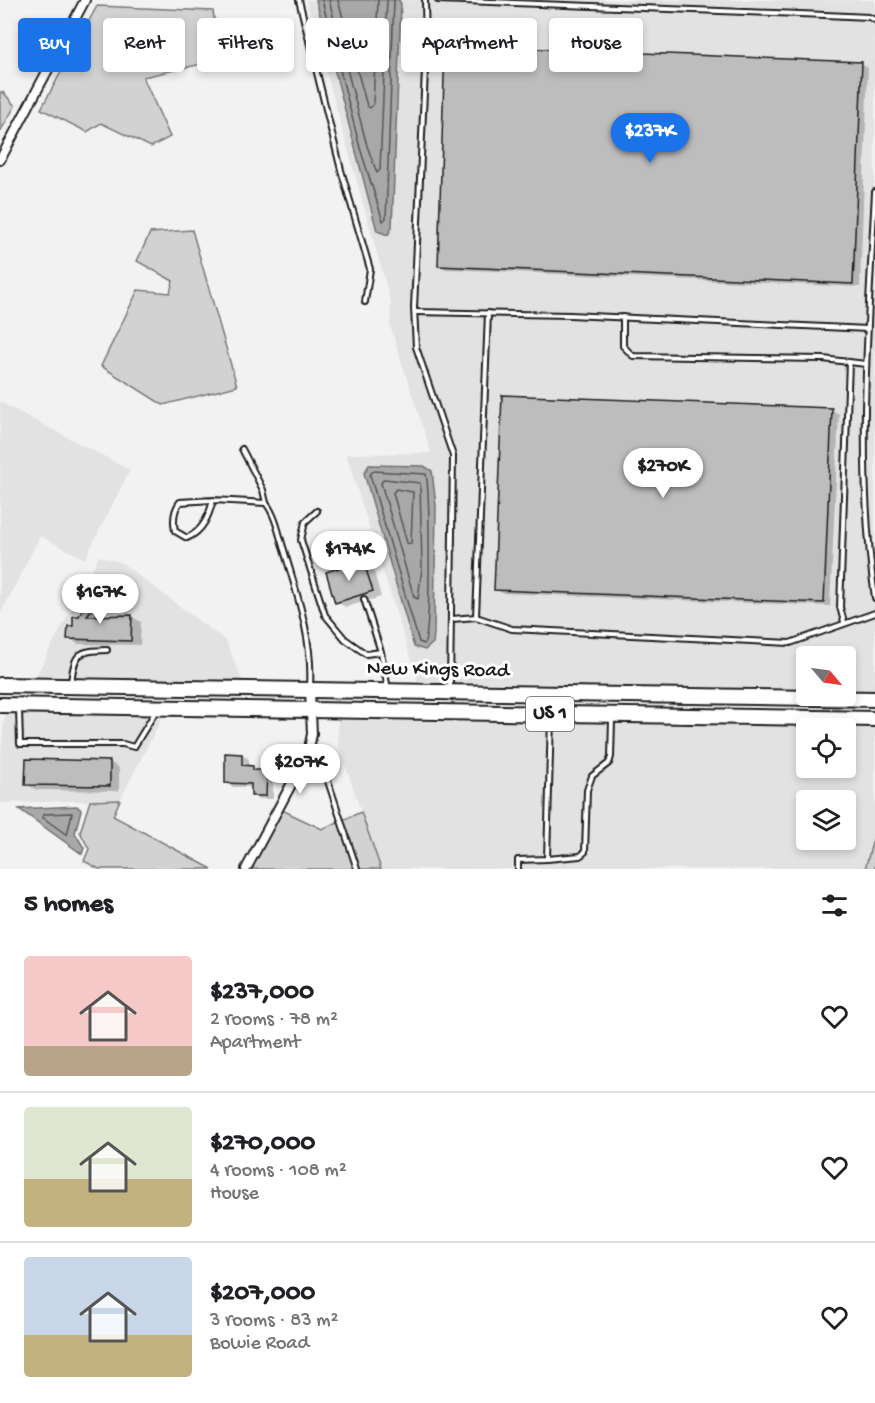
<!DOCTYPE html>
<html lang="en">
<head>
<meta charset="utf-8">
<style>
  :root { --surface:#fff; --page:#f2f2f2; --text:#202124; --muted:#757577; --line:#e0e0e0; --accent:#1a73e8 }
  body { margin:0; font-family:"Gochi Hand",sans-serif; background:var(--page); color:var(--text); height:100vh; display:flex; flex-direction:column; font-size:22px; white-space:nowrap }
  * { box-sizing:border-box; margin:0 }
  p { font-size:20px; color:var(--muted) }
  .icon { flex:none; width:33px; height:33px; fill:none; stroke:currentColor; stroke-width:2; stroke-linecap:round; stroke-linejoin:round }
  .map { position:relative; height:869px; overflow:hidden }
  .details { display:flex; flex-direction:column; background:var(--surface); flex:1 }
  .details>* { flex:none }
  .top-card { position:absolute; left:18px; top:18px; width:840px; height:54px; display:flex; gap:12px }
  .needle { width:39px; rotate:119deg }
  .buttons { position:absolute; left:796px; top:646px; display:grid; gap:12px }
  .buttons a { display:grid; place-items:center; width:60px; height:60px; border-radius:6px; background:var(--surface); box-shadow:0 3px 9px #0003; font-size:30px }
  .price { position:absolute; translate:-50% -51px; padding:0 14px; border-radius:21px; background:#fff; color:#222; font-size:20px; line-height:39px; filter:drop-shadow(0 2px 3px #0008) }
  .price::after { content:''; position:absolute; left:50%; top:36px; width:18px; height:14px; margin-left:-9px; background:inherit; clip-path:polygon(0 0,100% 0,50% 100%) }
  .price.active { background:var(--accent); color:#fff }
  ul { padding:0; list-style:none }
  li { display:flex; align-items:center; gap:18px; height:150px; padding:0 24px }
  li+li { border-top:2px solid var(--line) }
  li span { display:grid; place-items:center; flex:none; width:168px; height:120px; border-radius:6px; color:#555 }
  li>.icon { margin-inline-start:auto }
  span .icon { width:72px; height:72px; fill:#fffc; stroke-width:1 }
  li b { font-size:26px }
  h2 { display:flex; justify-content:space-between; align-items:center; height:72px; padding:0 24px; font-size:26px }
  .chip { padding:0 21px; border-radius:6px; background:var(--surface); box-shadow:0 3px 9px #0003; font-size:21px; line-height:54px }
  .chip.active { background:var(--accent); color:#fff }
  .map>svg:first-child { display:block }
</style>
</head>
<body>
<div class="map">
<svg width="875" height="869" viewBox="0 0 875 869">
  <rect width="100%" height="100%" fill="#f2f2f2"/>
  <filter id="ink" filterUnits="userSpaceOnUse"><feTurbulence type="fractalNoise" baseFrequency=".0167" numOctaves="2"/><feDisplacementMap in="SourceGraphic" scale="12" xChannelSelector="R" yChannelSelector="G"/><feConvolveMatrix kernelMatrix="1 2 1 2 8 2 1 2 1" color-interpolation-filters="sRGB"/></filter>
  <g filter="url(#ink)">
    <g fill="#e2e2e2" fill-rule="evenodd">
      <polygon points="306,0 875,0 875,692 846,692 846,657 807,657 807,691 419,685 346,454 431,453 390,326 391,303"/>
      <polygon points="0,402 130,470 85,559 40,536 0,615"/>
      <polygon points="99,556 122,563 226,641 243,682 35,678"/>
      <polygon points="5,712 164,714 120,800 0,803 0,762"/>
      <path d="M 338,716 L 875,726 L 875,832 L 865,869 L 381,869 L 338,744 ZM 807,729 L 846,729 L 846,768 L 807,768 ZM 807,801 L 846,801 L 846,840 L 807,840 Z"/>
    </g>
    <g fill="#d2d2d2" stroke="#777" stroke-width="1.5">
      <polygon points="97,6 213,11 220,60 143,77 170,137 151,147 101,123 87,132 41,109"/>
      <polygon points="0,92 4,93 15,106 0,132"/>
      <polygon points="192,230 237,386 163,405 101,366 138,290 170,293 173,281 137,261 150,233"/>
      <polygon points="120,800 113,816 212,869 99,869 84,861 89,849 80,832 90,801"/>
      <polygon points="282,810 322,829 361,812 381,869 251,869"/>
      <polygon points="875,832 875,869 865,869"/>
    </g>
    <g fill="#a8a8a8" stroke="#707070" stroke-width="1.5">
      <polygon points="316,0 399,0 401,4 392,227 388,235 377,231"/>
      <polygon points="369,465 424,466 432,471 436,506 434,633 433,643 425,650 414,647 364,473"/>
      <polygon points="77,806 81,810 75,833 84,848 82,854 19,809"/>
    </g>
    <g fill="#0003">
      <polygon points="861,64 868,68 860,287 446,269 439,265"/>
      <polygon points="832,410 839,414 830,606 502,593 495,589"/>
      <polygon points="363,562 373,568 381,597 346,607 336,602"/>
      <polygon points="91,592 109,601 99,617 131,616 141,622 140,645 78,644 69,638"/>
      <polygon points="226,755 242,755 249,759 249,767 273,775 273,799 259,799 253,795 253,787 233,787 226,783"/>
      <polygon points="110,762 119,768 119,791 36,790 27,784"/>
    </g>
    <g fill="none" stroke-linecap="round" stroke-linejoin="round">
      <g stroke="#545454" stroke-width="1.5">
        <polyline points="322,0 360,148 383,221 386,218 394,0"/>
        <polyline points="329,0 367,146 377,173 380,170 387,0"/>
        <polyline points="338,0 367,106 370,108 373,105 378,0"/>
        <path d="M 373,471 L 426,474 C 430,493 431,635 424,644 L 419,642 L 370,475 Z"/>
        <polygon points="384,479 420,483 422,568 418,599 414,597 381,483"/>
        <polygon points="396,489 413,492 411,544 407,543 393,493"/>
        <polygon points="72,813 67,835 42,817 45,814"/>
      </g>
    </g>
    <g fill="#bdbdbd" stroke="#1c1c1c" stroke-width="1.5">
      <polygon points="445,45 862,62 853,284 438,266"/>
      <polygon points="502,395 832,408 824,603 494,590"/>
      <polygon points="363,560 373,591 335,603 326,572"/>
      <polygon points="91,590 100,595 87,616 132,615 131,641 67,639 68,626 73,626 73,616 79,616"/>
      <polygon points="225,753 242,754 242,765 253,766 253,770 267,770 266,796 251,796 251,784 225,783"/>
      <polygon points="26,759 110,761 110,786 25,785"/>
    </g>
    <g fill="none" stroke-linecap="round" stroke-linejoin="round">
      <g stroke="#1c1c1c" stroke-width="8">
        <g id="service">
          <polyline points="299,0 341,170 370,269 365,302"/>
          <polyline points="425,0 426,49 414,308 416,347 453,456 450,689"/>
          <polyline points="438,0 825,15 869,17 875,20"/>
          <path d="M 875,192 C 868,328 856,463 875,598"/>
          <polyline points="415,312 570,315 868,329"/>
          <polyline points="623,317 623,346 633,356 823,359 866,364"/>
          <polyline points="242,449 263,490 266,503"/>
          <path d="M 213,500 C 209,516 203,531 187,538 L 175,531 C 173,521 173,511 180,502 L 213,500 L 266,503 C 276,516 279,535 284,550 C 297,594 313,640 310,686"/>
          <polyline points="317,511 305,522 301,540 325,615 345,639 366,654 381,652 388,689"/>
          <polyline points="364,599 381,652"/>
          <polyline points="476,617 488,313"/>
          <polyline points="452,619 476,617 512,629 790,643 875,613"/>
          <polyline points="844,622 840,607 849,362"/>
          <path d="M 71,682 C 75,652 78,651 107,650"/>
          <polyline points="19,708 20,744 123,744 134,747 156,711"/>
          <polyline points="309,754 322,763 357,869"/>
          <polyline points="547,859 580,856 585,852 587,790 592,776 609,763 611,757 612,719"/>
          <polyline points="518,869 518,860 547,859 551,718"/>
        </g>
      </g>
      <g stroke="#1c1c1c" stroke-width="12">
        <g id="minor">
          <polyline points="0,160 85,0"/>
          <polyline points="246,869 308,753 312,734 310,690"/>
        </g>
      </g>
      <g stroke="#1c1c1c" stroke-width="18">
        <g id="trunk">
          <polyline points="0,685 875,699"/>
          <polyline points="0,705 875,719"/>
        </g>
      </g>
      <use href="#service" stroke="#fff" stroke-width="4"/>
      <use href="#minor" stroke="#fff" stroke-width="8"/>
      <use href="#trunk" stroke="#fff" stroke-width="14"/>
    </g>
  </g>
  <g text-anchor="middle" dominant-baseline="central" stroke-width="6" stroke-linejoin="round" paint-order="stroke">
    <rect fill="#fff" stroke="#606060" stroke-width="1.5" x="526" y="697" width="48" height="34" rx="4.5"/>
    <g font-size="20" font-weight="bold" fill="#1c1c1c">
      <text x="550" y="714">US 1</text>
    </g>
    <g font-size="21" fill="#1c1c1c" stroke="#fff">
      <text transform="translate(438 671) rotate(1)">New Kings Road</text>
    </g>
  </g>
</svg>
<div class="buttons">
<a><svg class="needle" viewBox="-14 -14 28 28"><path d="M0-13l5 13h-10z" fill="#e53935"/><path d="M0 13l5-13h-10z" fill="#757577"/></svg></a>
<a><svg class="icon" aria-label="locate" viewBox="0 0 24 24"><circle cx="12" cy="12" r="6"/><path d="M12 2v4M12 18v4M2 12h4M18 12h4"/></svg></a>
<a><svg class="icon" aria-label="layers" viewBox="0 0 24 24"><path d="M12 4l9 5-9 5-9-5zM3 14l9 5 9-5"/></svg></a>
</div>
<b class="price active" style="left:650px;top:164px">$237K</b>
<b class="price" style="left:663px;top:499px">$270K</b>
<b class="price" style="left:349px;top:582px">$174K</b>
<b class="price" style="left:100px;top:625px">$167K</b>
<b class="price" style="left:300px;top:795px">$207K</b>
<div class="top-card">
<a class="chip active">Buy</a>
<a class="chip">Rent</a>
<a class="chip">Filters</a>
<a class="chip">New</a>
<a class="chip">Apartment</a>
<a class="chip">House</a>
</div>
</div>
<section class="details">
<h2>5 homes<svg class="icon" aria-label="filters" viewBox="0 0 24 24"><path d="M4 7h16M4 17h16"/><circle cx="9" cy="7" r="2"/><circle cx="15" cy="17" r="2"/></svg></h2>
<ul>
<li><span style="background:linear-gradient(#f6c9c9 75%,#b9a48a 0)"><svg class="icon" aria-label="home" viewBox="0 0 24 24"><path d="M3 11l9-7 9 7M6 9v11h12V9"/></svg></span><div><b>$237,000</b><p>2 rooms · 78 m²</p><p>Apartment</p></div><svg class="icon" aria-label="heart" viewBox="0 0 24 24"><path d="M12 20l-8-8c-3-5 5-10 8-4 3-6 11-1 8 4z"/></svg></li>
<li><span style="background:linear-gradient(#dfe7d0 60%,#c2b280 0)"><svg class="icon" aria-label="home" viewBox="0 0 24 24"><path d="M3 11l9-7 9 7M6 9v11h12V9"/></svg></span><div><b>$270,000</b><p>4 rooms · 108 m²</p><p>House</p></div><svg class="icon" aria-label="heart" viewBox="0 0 24 24"><path d="M12 20l-8-8c-3-5 5-10 8-4 3-6 11-1 8 4z"/></svg></li>
<li><span style="background:linear-gradient(#c9d6e8 65%,#c2b280 0)"><svg class="icon" aria-label="home" viewBox="0 0 24 24"><path d="M3 11l9-7 9 7M6 9v11h12V9"/></svg></span><div><b>$207,000</b><p>3 rooms · 83 m²</p><p>Bowie Road</p></div><svg class="icon" aria-label="heart" viewBox="0 0 24 24"><path d="M12 20l-8-8c-3-5 5-10 8-4 3-6 11-1 8 4z"/></svg></li>
</ul>
</section>
</body>
</html>
